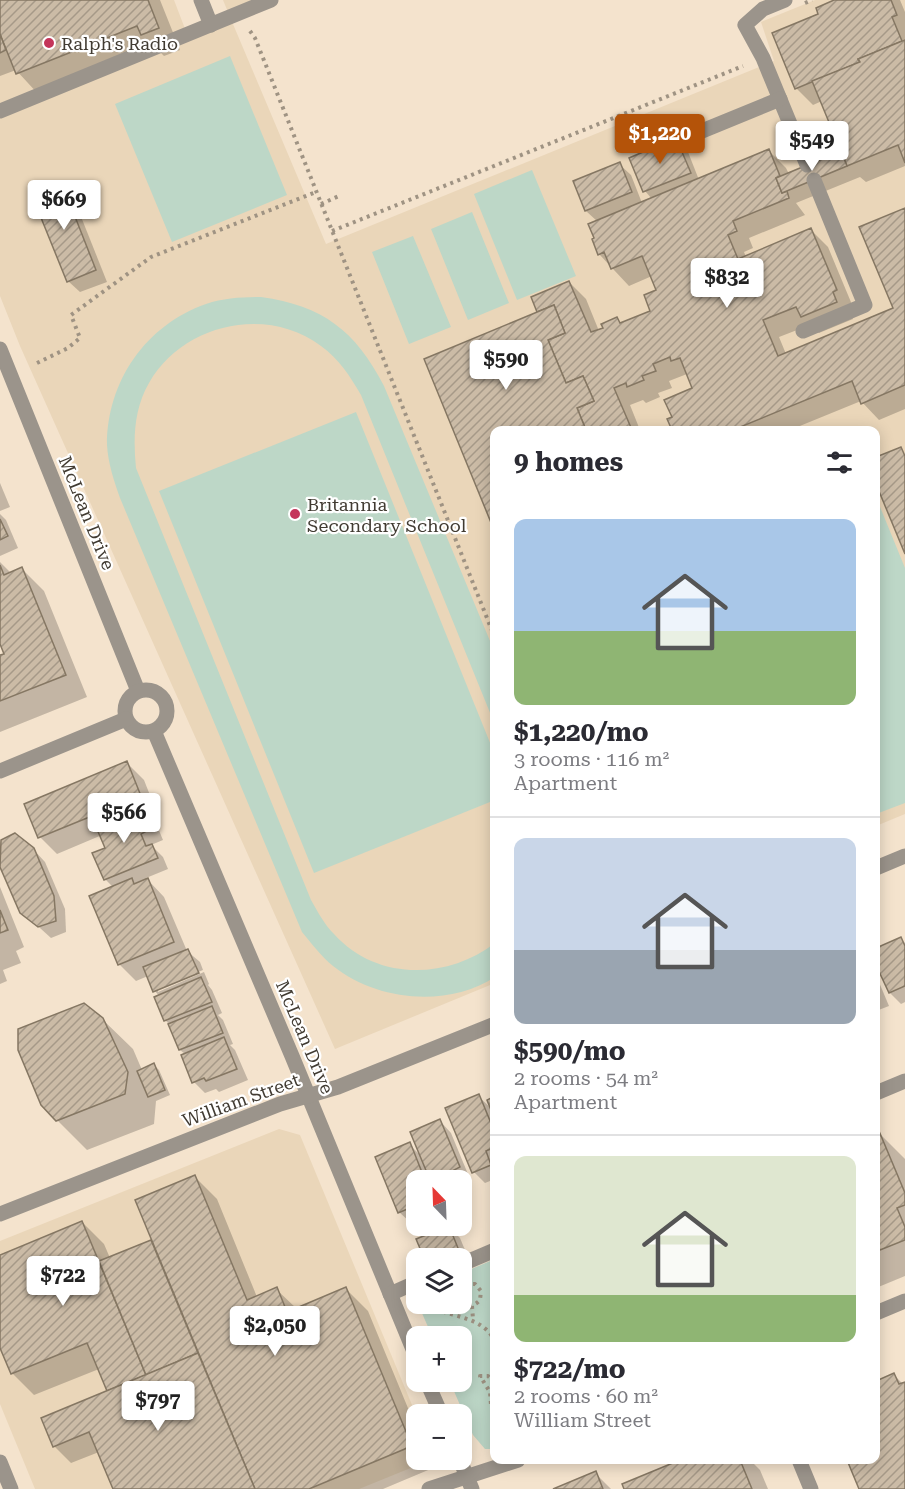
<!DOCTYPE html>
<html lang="en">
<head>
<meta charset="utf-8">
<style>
  :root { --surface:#fff; --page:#f7f7f7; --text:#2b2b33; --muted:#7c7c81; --line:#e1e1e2; --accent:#b45309 }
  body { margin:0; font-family:"Roboto Serif",serif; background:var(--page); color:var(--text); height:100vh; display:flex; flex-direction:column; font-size:22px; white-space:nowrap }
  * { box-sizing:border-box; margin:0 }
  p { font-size:20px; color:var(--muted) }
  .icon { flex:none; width:33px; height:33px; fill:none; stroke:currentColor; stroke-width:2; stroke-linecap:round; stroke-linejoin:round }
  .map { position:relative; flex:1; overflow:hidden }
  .panel { position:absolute; left:490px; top:426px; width:390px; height:1038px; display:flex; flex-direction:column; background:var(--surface); border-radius:12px; box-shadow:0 3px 15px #0003 }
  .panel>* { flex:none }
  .needle { width:39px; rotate:337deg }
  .tools { position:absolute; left:406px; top:1170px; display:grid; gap:12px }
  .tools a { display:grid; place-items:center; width:66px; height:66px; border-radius:12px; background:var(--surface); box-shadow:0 3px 15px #0003; font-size:30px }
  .price { position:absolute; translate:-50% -51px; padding:0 14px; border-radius:6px; background:#fff; color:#222; font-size:20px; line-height:39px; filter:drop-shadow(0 2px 3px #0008) }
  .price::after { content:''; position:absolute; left:50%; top:36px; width:18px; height:14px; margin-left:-9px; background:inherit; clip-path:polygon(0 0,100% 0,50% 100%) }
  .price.selected { background:var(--accent); color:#fff }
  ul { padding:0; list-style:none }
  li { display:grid; align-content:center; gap:12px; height:318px; padding:0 24px }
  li+li { border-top:2px solid var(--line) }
  li span { display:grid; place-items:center; height:186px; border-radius:12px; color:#555 }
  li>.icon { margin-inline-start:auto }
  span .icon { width:108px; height:108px; fill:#fffc; stroke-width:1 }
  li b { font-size:26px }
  h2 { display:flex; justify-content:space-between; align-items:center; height:72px; padding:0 24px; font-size:26px }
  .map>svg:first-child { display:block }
</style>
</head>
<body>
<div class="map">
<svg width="905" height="1489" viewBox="0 0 905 1489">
  <defs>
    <pattern id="building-hatch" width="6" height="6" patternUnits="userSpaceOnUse" patternTransform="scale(1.5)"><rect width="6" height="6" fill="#cbbba6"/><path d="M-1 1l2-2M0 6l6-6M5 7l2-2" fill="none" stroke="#a69988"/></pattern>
  </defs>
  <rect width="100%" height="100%" fill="#f4e3cd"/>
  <g fill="#ead6b9">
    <polygon points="0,0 174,0 187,34 230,17 223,0 272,0 230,17 326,244 774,61 761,22 815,0 905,0 905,814 876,826 876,430 495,430 495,983 335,1049 20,346 0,296"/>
    <polygon points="279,1129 300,1135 417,1417 417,1460 424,1460 418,1465 359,1489 35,1489 0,1404 0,1241"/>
  </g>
  <g fill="#bdd7c7">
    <polygon points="230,56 287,195 172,242 115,104"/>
    <polygon points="532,170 576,276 517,300 474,194"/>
    <polygon points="472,212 509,303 468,320 431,229"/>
    <polygon points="413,236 451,327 409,344 372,252"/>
    <path d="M 261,297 C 323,306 355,330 384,386 L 495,653 L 495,725 L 361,395 C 350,376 339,359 321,346 C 266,305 183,324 149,383 C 134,409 133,438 136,468 L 311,900 C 318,912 324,924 334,934 C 376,981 447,980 495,943 L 495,977 C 447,1008 377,1001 333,966 C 321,956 312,944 302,932 L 120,498 C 114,481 108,463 107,445 C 107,381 146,325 206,304 C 224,298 242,297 261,297 Z"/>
    <polygon points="356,412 495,755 495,800 314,873 159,491"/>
    <polygon points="876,497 905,568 905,803 876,814"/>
    <polygon points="495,1259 495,1449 485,1449 473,1435 450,1382 462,1382 462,1336 432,1336 418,1304 462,1304 462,1273"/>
  </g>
  <g fill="#0003">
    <polygon points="0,0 160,0 180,50 164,56 156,48 39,95 16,70 0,76"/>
    <polygon points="838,0 900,0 905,12 905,166 866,182 860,177 796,203 805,215 749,238 753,248 744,252 746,257 811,230 828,247 853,307 849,309 853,319 819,333 810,325 779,337 786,354 895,309 905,210 905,409 879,420 861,401 790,430 673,430 669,420 673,418 694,388 687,374 669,381 672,388 658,393 660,397 646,403 643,400 630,405 640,430 495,430 495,526 426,360 539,313 533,298 569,282 586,299 599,331 617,319 622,324 652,312 658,291 652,276 629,286 599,254 596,239 598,222 586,211 575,182 619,164 631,175 642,203 652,199 645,191 676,140 688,152 699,180 769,151 786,168 789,174 843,152 822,101 813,105 796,88 820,15"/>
    <polygon points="60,182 72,194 107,282 80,292 68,281"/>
    <polygon points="0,483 10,507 0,511"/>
    <polygon points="0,514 6,520 18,548 0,556"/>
    <polygon points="0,562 11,573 22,569 44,591 87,697 0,732 0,657 6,654 0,640"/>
    <polygon points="127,763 144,780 157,813 150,816 155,821 163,840 151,845 163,857 168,869 146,878 164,897 187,951 200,962 203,970 158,989 158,992 204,972 209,984 208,985 212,990 222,1013 218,1015 223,1020 233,1044 230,1045 235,1050 248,1080 219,1092 216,1089 205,1093 194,1082 185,1054 180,1050 169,1024 165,1020 156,997 159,996 155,991 148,976 136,981 119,964 114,888 105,879 107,848 102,835 57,854 40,837"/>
    <polygon points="33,849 45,862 65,909 66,932 51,938 29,918"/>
    <polygon points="0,887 24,947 16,951 21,963 3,970 7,981 0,984"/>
    <polygon points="900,939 905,943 905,1002 901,1004 890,993 876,961 876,949"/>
    <polygon points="876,975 889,1006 876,1011"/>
    <polygon points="102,1019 133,1049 142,1070 154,1065 159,1070 170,1095 156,1101 154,1124 87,1150 42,1105"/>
    <polygon points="478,1096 493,1110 495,1098 495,1179 485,1183 474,1172"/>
    <polygon points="440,1121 451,1133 470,1179 462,1182 468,1197 462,1199 462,1180 417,1180 417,1221 411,1223 399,1212 409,1144 422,1157"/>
    <polygon points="879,1133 905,1159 905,1276 876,1288 876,1134"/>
    <polygon points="195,1177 217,1199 257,1297 276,1289 297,1309 346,1289 368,1311 417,1430 417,1460 429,1460 433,1468 383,1489 114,1489 99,1452 71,1463 54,1446 108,1392 99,1369 34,1395 12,1373 0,1344 0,1256 82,1222 104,1244 110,1258 153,1240"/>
    <polygon points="449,1227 460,1238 465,1250 443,1258 425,1258 418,1240"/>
    <polygon points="466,1252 471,1265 462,1258 451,1258"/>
    <polygon points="894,1375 903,1384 905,1383 905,1489 861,1489 849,1460 876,1460 876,1383"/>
    <polygon points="684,1460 750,1460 760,1470 768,1489 626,1489 624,1485"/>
    <polygon points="595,1473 611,1489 557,1489"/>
  </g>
  <g fill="url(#building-hatch)" stroke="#857763" stroke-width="1.5">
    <polygon points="0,0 148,0 159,28 141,35 137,26 16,74 0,34"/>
    <polygon points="834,0 891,0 897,15 892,17 902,41 858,59 860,62 795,89 772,33 818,14 816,8"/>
    <polygon points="0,34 6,50 0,53"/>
    <polygon points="905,40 905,163 898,145 847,166 812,81 860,62 858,59"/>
    <polygon points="676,138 691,173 643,192 629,158"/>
    <polygon points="769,149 780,176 776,178 782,193 787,191 789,198 733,221 737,231 728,235 738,259 811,228 837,290 833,292 837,302 801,317 796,307 763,320 778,356 893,308 859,227 905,208 905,385 861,404 852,381 733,430 672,430 667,419 672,417 664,400 692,388 680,358 671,361 670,357 653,364 656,371 642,376 644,380 627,387 626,383 614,388 632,430 586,430 577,408 594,401 583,376 566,383 548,340 565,333 554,305 537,312 531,297 569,281 591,332 603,328 601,324 617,317 620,323 650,311 644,295 656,290 642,256 611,269 604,252 598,255 592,239 594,238 588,224"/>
    <polygon points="841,151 847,166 782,193 776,178"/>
    <polygon points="620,162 632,192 585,211 573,181"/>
    <polygon points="61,181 96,270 67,282 31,193"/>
    <polygon points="554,305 565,333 548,340 566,383 583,376 594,401 577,408 586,430 495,430 495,524 492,525 424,359"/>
    <polygon points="901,447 905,456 905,554 876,484 876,457"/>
    <polygon points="0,519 8,536 0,540"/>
    <polygon points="0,565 4,575 22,567 66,675 0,701 0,655 4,654 0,644"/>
    <polygon points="127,761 141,796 38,838 24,804"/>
    <polygon points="143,807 152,828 141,834 146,846 152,844 158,858 104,880 92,853 105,848 96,827"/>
    <polygon points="15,833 34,848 54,896 56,921 38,927 20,913 0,867 1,840"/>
    <polygon points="132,878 134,884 148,878 174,942 118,965 89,896"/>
    <polygon points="0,910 8,930 0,933"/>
    <polygon points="901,937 905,946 905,986 889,993 876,965 876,948"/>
    <polygon points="188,949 199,973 153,992 143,967"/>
    <polygon points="201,977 212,1002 164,1021 154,997"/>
    <polygon points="84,1003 103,1018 128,1072 125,1094 56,1121 41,1105 18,1050 18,1029"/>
    <polygon points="212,1006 223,1033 179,1050 168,1024"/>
    <polygon points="224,1037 237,1069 206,1081 204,1078 192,1083 181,1055"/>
    <polygon points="154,1063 165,1090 148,1097 137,1071"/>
    <polygon points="479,1094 495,1133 495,1147 486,1151 491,1165 472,1173 445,1108"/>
    <polygon points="495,1096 495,1120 487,1100"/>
    <polygon points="440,1119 460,1167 452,1171 456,1180 430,1180 410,1132"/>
    <polygon points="879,1131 905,1193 905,1205 897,1208 905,1227 905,1240 880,1250 878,1245 876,1246 876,1133"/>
    <polygon points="410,1142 425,1180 417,1180 417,1205 398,1213 375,1157"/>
    <polygon points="195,1175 247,1300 277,1287 287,1312 346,1287 412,1446 309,1489 255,1489 135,1200"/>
    <polygon points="82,1221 146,1375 107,1391 87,1343 11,1374 0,1348 0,1255"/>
    <polygon points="449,1226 460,1253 447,1258 424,1258 416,1239"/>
    <polygon points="151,1240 198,1353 146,1375 99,1261"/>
    <polygon points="198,1353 255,1489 113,1489 89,1432 53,1447 41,1418"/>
    <polygon points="894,1373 899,1384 905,1382 905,1489 859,1489 847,1460 876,1460 876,1381"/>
    <polygon points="680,1460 740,1460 752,1489 624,1489 622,1484"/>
    <polygon points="596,1471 603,1489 553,1489"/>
  </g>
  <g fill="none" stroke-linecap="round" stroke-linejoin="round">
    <g stroke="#9f9383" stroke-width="4" stroke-dasharray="3 4.5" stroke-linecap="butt">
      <polyline points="805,3 812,0"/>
      <polyline points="250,31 255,38 495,638"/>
      <polyline points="321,204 339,196"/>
      <polyline points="332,231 743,66"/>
      <polyline points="37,363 68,348 80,338 71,315 151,257 316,192"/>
      <path d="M 462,1302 C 468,1307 475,1306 480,1300 L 481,1291 L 475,1284 L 471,1284"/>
      <path d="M 429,1306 C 452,1318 484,1316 495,1342"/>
      <polyline points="472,1306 473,1319"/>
      <polyline points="495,1382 488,1376 480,1376 490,1392 491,1405 495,1417"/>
    </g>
    <g stroke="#9b948b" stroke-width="15">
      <polyline points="201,0 211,25"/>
      <polyline points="785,0 763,9 745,25 763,58 807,165"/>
      <polyline points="0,111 271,0"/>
      <polyline points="702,131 780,99"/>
      <polyline points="803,331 865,305 814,180"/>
      <polyline points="0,349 138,691"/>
      <circle cx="146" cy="711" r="21"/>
      <polyline points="154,731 292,1056 417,1359"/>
      <polyline points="0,771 126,719"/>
      <polyline points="876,868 905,856"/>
      <polyline points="876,1093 905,1081"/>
      <polyline points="0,1214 280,1104 338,1087 495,1024"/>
      <polyline points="462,1264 495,1250"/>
      <polyline points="390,1294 417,1282"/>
      <polyline points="876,1313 905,1301"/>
      <polyline points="427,1382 441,1414"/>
      <polyline points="460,1460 472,1489"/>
      <polyline points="799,1460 811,1489"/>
      <polyline points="0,1462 11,1489"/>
      <polyline points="429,1489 518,1460"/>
    </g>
  </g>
  <g fill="#c4355a" stroke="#fff" stroke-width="2">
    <circle cx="49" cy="43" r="6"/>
    <circle cx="295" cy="514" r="6"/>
  </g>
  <g text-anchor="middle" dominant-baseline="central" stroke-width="4.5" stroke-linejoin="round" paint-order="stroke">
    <g font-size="18" fill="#413b32" stroke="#fff" text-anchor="start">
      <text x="61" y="43">Ralph's Radio</text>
      <text x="307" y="504">Britannia<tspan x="307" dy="21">Secondary School</tspan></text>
    </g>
    <g font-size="18" fill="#413b32" stroke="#fff">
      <text transform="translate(87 513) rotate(68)">McLean Drive</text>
      <text transform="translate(305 1037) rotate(67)">McLean Drive</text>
      <text transform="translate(241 1100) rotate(-20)">William Street</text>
    </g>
  </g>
</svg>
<div class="tools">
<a><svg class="needle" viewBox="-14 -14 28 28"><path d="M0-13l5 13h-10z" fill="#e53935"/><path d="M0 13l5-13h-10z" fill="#7c7c81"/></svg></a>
<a><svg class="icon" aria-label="layers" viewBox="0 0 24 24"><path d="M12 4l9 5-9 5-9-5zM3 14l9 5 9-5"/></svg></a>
<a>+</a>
<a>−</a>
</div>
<b class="price selected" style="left:660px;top:165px">$1,220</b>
<b class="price" style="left:812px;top:172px">$549</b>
<b class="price" style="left:64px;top:231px">$669</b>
<b class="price" style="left:727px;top:309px">$832</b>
<b class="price" style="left:506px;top:391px">$590</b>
<b class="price" style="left:124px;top:844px">$566</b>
<b class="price" style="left:63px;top:1307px">$722</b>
<b class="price" style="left:275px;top:1357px">$2,050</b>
<b class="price" style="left:158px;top:1432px">$797</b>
<section class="panel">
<h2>9 homes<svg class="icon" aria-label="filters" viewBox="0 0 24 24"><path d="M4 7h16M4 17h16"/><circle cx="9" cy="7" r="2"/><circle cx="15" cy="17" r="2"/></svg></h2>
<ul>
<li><span style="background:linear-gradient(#a9c7e8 60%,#8fb573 0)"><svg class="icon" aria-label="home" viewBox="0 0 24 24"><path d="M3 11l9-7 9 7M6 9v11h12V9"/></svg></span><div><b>$1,220/mo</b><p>3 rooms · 116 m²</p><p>Apartment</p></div></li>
<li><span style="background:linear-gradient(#c9d6e8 60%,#9aa5b1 0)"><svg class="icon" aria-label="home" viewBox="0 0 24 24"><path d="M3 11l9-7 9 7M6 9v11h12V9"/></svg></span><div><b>$590/mo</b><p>2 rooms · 54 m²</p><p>Apartment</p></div></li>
<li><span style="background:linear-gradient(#dfe7d0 75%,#8fb573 0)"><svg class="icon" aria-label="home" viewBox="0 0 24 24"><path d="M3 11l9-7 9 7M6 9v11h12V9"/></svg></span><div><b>$722/mo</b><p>2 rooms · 60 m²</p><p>William Street</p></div></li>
</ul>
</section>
</div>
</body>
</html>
